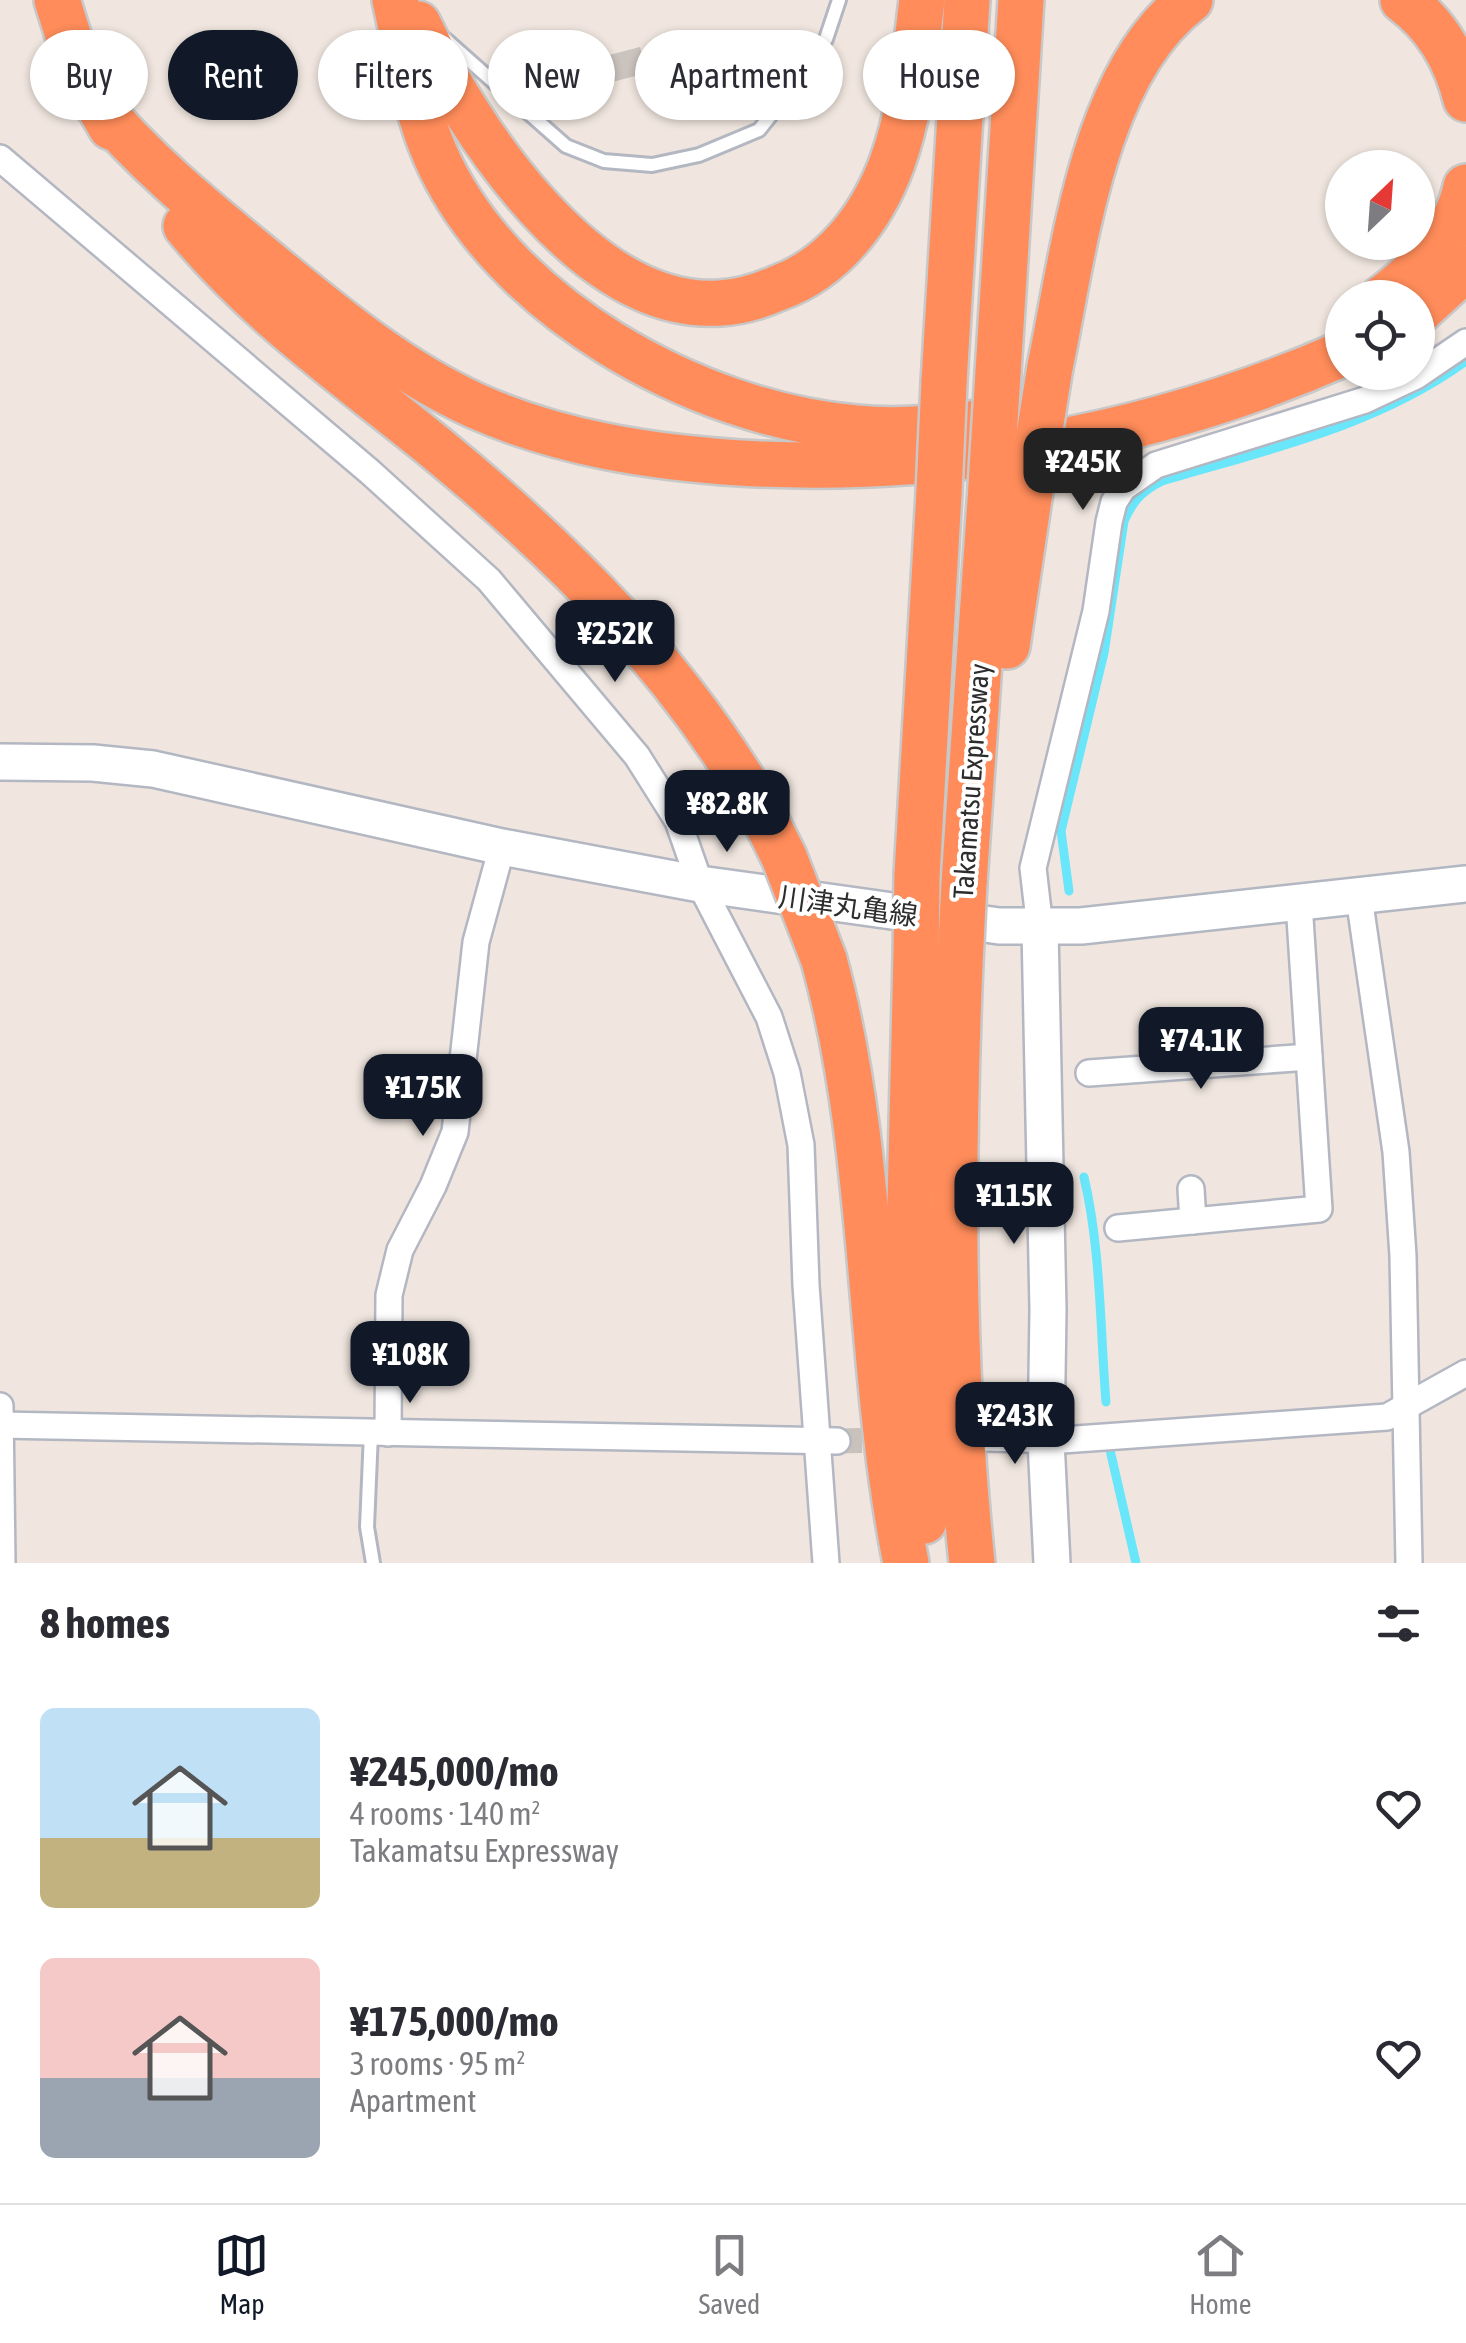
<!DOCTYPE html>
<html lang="en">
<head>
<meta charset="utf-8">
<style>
  :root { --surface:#fff; --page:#f7f7f7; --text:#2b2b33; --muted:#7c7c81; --line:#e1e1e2; --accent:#111827 }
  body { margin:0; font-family:"Asap Condensed","Noto Sans JP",sans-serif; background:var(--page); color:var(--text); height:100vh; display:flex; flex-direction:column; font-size:38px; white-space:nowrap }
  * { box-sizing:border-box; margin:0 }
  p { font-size:32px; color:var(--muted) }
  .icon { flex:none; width:55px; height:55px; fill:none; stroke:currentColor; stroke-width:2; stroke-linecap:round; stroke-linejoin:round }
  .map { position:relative; height:1563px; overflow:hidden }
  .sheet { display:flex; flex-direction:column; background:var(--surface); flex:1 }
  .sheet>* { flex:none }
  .top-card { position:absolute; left:30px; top:30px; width:1408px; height:90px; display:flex; gap:20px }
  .needle { width:65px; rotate:25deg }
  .fabs { position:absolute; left:1325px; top:150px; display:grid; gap:20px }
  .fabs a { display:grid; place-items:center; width:110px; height:110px; border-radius:50%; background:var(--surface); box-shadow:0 2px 8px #0004; font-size:50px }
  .price { position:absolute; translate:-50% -85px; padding:0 22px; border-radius:20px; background:var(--accent); color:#fff; font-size:32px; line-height:65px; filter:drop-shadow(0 2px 5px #0008) }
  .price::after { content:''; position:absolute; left:50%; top:60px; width:30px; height:22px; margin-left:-15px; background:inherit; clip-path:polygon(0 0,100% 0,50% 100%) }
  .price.on { background:#222; color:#fff }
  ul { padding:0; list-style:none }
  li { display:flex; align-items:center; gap:30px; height:250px; padding:0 40px }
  li span { display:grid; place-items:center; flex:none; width:280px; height:200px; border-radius:15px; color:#555 }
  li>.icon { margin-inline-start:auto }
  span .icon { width:120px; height:120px; fill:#fffc; stroke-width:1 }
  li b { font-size:42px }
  h2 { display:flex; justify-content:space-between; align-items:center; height:120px; padding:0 40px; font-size:42px }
  .chip { padding:0 35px; border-radius:45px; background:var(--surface); box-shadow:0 2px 8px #0004; font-size:35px; line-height:90px }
  .chip.on { background:var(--accent); color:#fff }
  .tabs { display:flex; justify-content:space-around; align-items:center; height:140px; border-top:2px solid var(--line); background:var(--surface); font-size:28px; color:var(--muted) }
  .tabs a { display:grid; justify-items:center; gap:5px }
  .tabs .on { color:var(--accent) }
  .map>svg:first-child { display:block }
</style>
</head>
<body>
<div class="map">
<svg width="1466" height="1563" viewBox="0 0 1466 1563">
  <rect width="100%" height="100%" fill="#f0e6df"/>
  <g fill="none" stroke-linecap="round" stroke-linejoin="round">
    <g stroke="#69e6fa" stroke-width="9">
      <path d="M 1069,891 L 1061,831 L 1104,653 L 1124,521 C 1133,501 1142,491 1162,481 C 1266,450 1377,426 1466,361"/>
      <path d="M 1084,1177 C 1101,1250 1100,1328 1106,1402"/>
      <polyline points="1110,1450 1136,1563"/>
    </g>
  </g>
  <polygon fill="#cbc3be" points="640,47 647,73 554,97 547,71"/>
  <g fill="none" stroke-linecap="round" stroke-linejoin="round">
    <polyline stroke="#c9c1bb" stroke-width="25" stroke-dasharray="25 12" stroke-linecap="butt" points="837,1441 897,1440"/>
    <g stroke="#b3b7c2" stroke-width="18">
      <g id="lane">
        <polyline points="445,39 566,146 604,161 652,165 699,155 759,130 794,86 826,39 839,0"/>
        <polyline points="371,1433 367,1527 373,1563"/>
      </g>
    </g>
    <g stroke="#b3b7c2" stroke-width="30">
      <g id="street">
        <polyline points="0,158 370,472 489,580 637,756 678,821 700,884 769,1017 787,1073 801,1145 806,1285 826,1563"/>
        <polyline points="1359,897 1396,1152 1403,1256 1409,1563"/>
        <polyline points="1040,928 1033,868 1096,611 1109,522 1114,502 1123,488 1156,465 1365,400 1416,376 1466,342"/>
        <polyline points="1089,1073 1309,1057"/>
        <polyline points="1191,1189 1193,1221"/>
        <polyline points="1118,1228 1319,1209 1299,903"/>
        <polyline points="0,1406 2,1563"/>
        <polyline points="0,1425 837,1441"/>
        <polyline points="388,1433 389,1295 400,1250 433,1186 455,1132 476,942 502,847"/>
        <polyline points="985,1438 1062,1440 1387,1417 1466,1373"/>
      </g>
    </g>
    <g stroke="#b3b7c2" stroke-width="40">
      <g id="secondary">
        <polyline points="0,762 93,763 153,769 502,847 700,884 999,926 1081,926 1466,884"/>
        <polyline points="1040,928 1048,1310 1046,1441 1052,1563"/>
      </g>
    </g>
    <g stroke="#c8c8c8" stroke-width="50">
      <g id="highway">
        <polyline points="57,0 80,73 111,127"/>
        <path d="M 395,0 C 407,51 414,106 435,154 C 501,307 696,414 856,428 C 913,434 974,423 1030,416"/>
        <path d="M 1403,0 C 1437,25 1456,58 1466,99"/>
        <path d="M 418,24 C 468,129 586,312 720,303 C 740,302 760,296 778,288 C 834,268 872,217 892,163 C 911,111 915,55 922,0"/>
        <path d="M 95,102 C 147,165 209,214 272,266 C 337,319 399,371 476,406 C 559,443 649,457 740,463 C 946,475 1153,437 1342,354"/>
        <path d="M 186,226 C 257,313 350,378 436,448 C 565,554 675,664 760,809"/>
        <path d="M 1383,298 C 1421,269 1456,235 1466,187"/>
        <polyline points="1418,312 1466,268"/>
        <path d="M 1050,367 C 1074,252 1092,74 1190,0"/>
        <polyline points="998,373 1021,0"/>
        <polyline points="944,382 967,0"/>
        <polyline points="1007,646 1031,485"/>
        <polyline points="917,875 939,493"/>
        <polyline points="964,883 991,487"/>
        <polyline points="916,957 910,1205 924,1521"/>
        <path d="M 824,960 C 878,1157 866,1364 906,1563"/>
        <path d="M 960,963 C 952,1162 951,1364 972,1563"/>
      </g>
    </g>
    <use href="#lane" stroke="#fff" stroke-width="12"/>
    <use href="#street" stroke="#fff" stroke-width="25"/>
    <use href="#secondary" stroke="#fff" stroke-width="35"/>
    <use href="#highway" stroke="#ff8c5a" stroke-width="45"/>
    <g stroke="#c8c8c8" stroke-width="50" stroke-linecap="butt">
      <g id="highway-bridge">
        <polyline points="1031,485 1050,367"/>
        <polyline points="991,487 998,373"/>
        <polyline points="939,493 944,382"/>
        <polyline points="760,809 784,857 824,960"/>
        <polyline points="916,957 917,875"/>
        <polyline points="960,963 964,883"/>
      </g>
    </g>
    <use href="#highway-bridge" stroke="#ff8c5a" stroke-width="45"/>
  </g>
  <g text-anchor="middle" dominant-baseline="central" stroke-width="8" stroke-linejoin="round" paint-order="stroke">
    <g font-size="28" fill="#2d2d2d" stroke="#fff">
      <text transform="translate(971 781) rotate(-86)">Takamatsu Expressway</text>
      <text transform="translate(848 906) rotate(8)">川津丸亀線</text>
    </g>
  </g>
</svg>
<div class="fabs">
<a><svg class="needle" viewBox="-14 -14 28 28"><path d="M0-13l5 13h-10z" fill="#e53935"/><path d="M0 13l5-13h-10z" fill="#7c7c81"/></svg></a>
<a><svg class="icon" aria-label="locate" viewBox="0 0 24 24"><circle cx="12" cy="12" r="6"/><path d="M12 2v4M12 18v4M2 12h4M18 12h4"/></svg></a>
</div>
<b class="price on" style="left:1083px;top:513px">¥245K</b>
<b class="price" style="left:615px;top:685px">¥252K</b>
<b class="price" style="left:727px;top:855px">¥82.8K</b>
<b class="price" style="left:1201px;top:1092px">¥74.1K</b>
<b class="price" style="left:423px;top:1139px">¥175K</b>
<b class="price" style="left:1014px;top:1247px">¥115K</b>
<b class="price" style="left:410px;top:1406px">¥108K</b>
<b class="price" style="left:1015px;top:1467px">¥243K</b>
<div class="top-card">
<a class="chip">Buy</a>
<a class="chip on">Rent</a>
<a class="chip">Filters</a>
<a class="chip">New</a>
<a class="chip">Apartment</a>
<a class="chip">House</a>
</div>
</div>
<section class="sheet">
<h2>8 homes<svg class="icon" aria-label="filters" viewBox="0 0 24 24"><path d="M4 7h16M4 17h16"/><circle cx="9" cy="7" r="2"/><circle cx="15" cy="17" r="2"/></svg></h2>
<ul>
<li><span style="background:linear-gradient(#bfe0f5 65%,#c2b280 0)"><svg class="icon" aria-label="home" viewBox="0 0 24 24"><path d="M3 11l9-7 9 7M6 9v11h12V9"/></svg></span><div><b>¥245,000/mo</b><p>4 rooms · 140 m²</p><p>Takamatsu Expressway</p></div><svg class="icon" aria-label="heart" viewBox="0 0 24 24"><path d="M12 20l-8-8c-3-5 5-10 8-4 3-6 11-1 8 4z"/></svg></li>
<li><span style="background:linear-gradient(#f6c9c9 60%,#9aa5b1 0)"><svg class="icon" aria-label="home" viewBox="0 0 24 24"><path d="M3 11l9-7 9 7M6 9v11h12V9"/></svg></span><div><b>¥175,000/mo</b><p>3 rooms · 95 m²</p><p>Apartment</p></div><svg class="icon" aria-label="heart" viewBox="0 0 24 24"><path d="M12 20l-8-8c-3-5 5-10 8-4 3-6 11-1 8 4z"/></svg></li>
</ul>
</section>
<nav class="tabs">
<a class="on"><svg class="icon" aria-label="map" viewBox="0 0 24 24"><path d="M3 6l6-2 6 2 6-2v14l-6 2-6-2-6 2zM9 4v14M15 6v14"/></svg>Map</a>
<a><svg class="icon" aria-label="saved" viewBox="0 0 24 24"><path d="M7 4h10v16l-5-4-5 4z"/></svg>Saved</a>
<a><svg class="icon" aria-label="home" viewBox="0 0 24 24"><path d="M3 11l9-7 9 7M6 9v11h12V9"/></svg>Home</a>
</nav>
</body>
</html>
